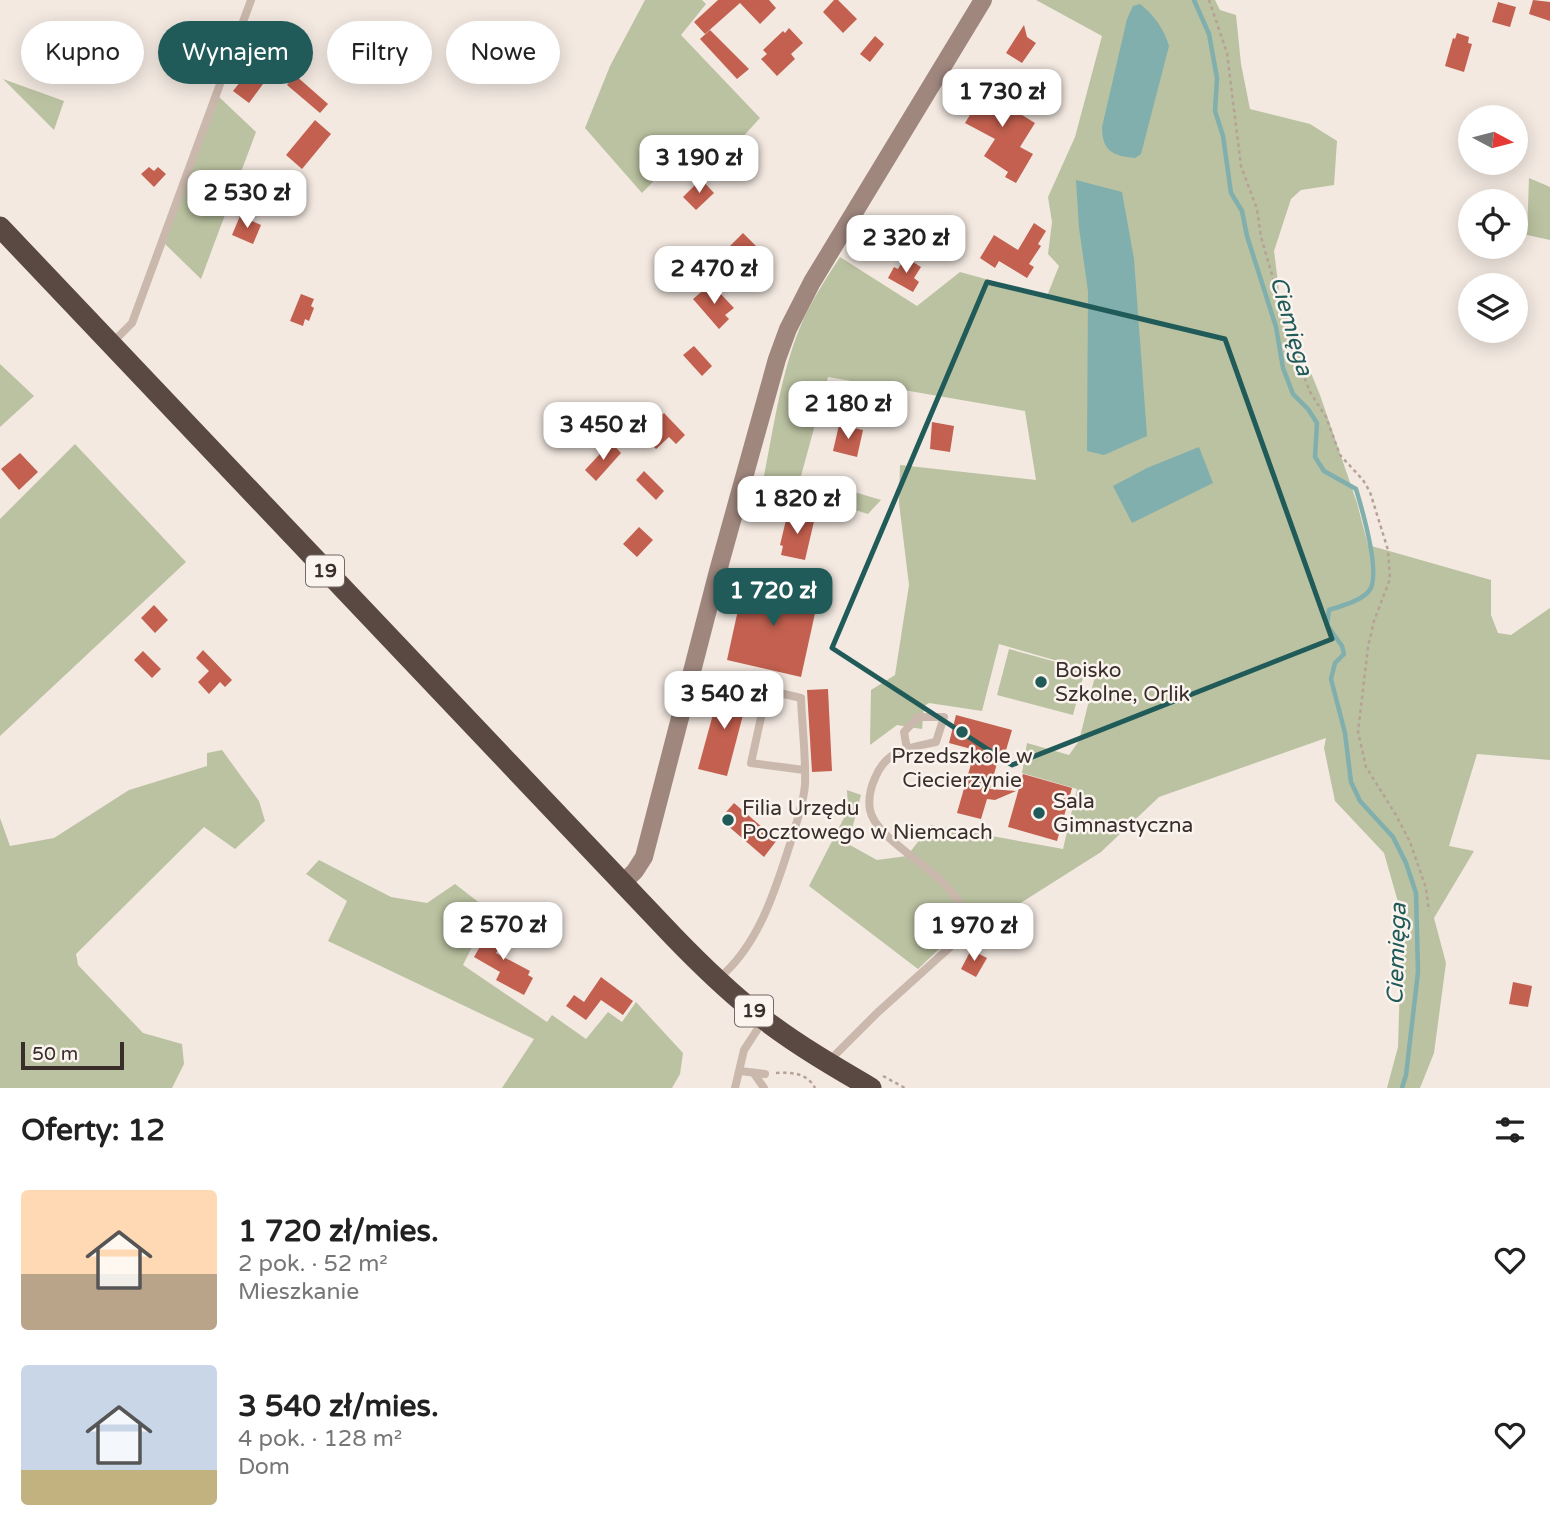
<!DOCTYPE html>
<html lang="pl">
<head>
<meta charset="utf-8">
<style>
  :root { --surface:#fff; --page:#f6f6f6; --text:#222; --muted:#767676; --accent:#215b59 }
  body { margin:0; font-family:"Varela Round",sans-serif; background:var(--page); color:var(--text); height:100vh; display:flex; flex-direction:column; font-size:26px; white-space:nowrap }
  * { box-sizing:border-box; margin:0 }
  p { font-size:23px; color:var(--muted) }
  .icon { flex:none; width:38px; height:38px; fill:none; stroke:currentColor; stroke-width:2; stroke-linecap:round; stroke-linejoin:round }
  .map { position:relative; height:1088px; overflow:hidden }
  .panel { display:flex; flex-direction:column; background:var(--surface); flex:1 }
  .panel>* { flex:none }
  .hud { position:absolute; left:21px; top:21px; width:700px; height:63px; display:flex; gap:14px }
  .needle { width:46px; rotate:97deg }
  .controls { position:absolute; left:1458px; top:105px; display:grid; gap:14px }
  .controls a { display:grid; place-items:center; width:70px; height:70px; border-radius:50%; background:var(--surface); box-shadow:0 4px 18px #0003; font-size:35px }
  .scale { position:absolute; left:21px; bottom:18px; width:103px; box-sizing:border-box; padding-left:7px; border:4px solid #3a2e2b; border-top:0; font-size:19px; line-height:24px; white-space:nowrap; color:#3a2e2b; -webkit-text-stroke:5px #faf3ee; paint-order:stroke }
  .price { position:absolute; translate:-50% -60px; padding:0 16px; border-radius:14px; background:#fff; color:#222; font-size:23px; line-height:46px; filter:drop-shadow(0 2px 4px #0008) }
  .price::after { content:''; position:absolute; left:50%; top:42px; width:21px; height:16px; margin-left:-10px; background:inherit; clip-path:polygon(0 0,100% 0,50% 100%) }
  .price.on { background:var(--accent); color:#fff }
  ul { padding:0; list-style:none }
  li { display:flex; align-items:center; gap:21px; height:175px; padding:0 21px }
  li span { display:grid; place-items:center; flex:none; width:196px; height:140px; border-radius:7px; color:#555 }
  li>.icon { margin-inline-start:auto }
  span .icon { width:84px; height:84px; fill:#fffc; stroke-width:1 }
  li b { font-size:30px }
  h2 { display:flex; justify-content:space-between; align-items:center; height:84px; padding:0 21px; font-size:30px }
  .tag { padding:0 24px; border-radius:32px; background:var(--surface); box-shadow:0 4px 18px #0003; font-size:24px; line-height:63px }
  .tag.on { background:var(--accent); color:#fff }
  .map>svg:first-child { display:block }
</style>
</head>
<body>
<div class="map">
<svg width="1550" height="1088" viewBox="0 0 1550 1088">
  <rect width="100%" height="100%" fill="#f3e9e1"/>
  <g fill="#bac2a1">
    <polygon points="645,0 702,0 706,4 681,35 760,118 710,173 686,148 642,193 585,128 610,66"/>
    <path d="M 1036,0 L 1215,0 L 1220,10 L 1236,15 L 1241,64 L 1250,109 L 1310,124 L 1337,141 L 1334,185 L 1301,190 L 1291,199 L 1274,251 L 1280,298 L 1320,395 L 1357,503 L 1368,545 L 1491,580 L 1491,615 L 1498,633 L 1511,635 L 1550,608 L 1550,760 L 1477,754 L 1449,846 L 1474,851 L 1434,918 L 1446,963 L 1434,1053 L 1420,1088 L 1387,1088 L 1398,1047 L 1402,916 L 1384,853 L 1335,801 L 1324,748 L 1326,738 L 1159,797 L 1101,852 L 1019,904 L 998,904 L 979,911 L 918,969 L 809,886 L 848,810 L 847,790 L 861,795 L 848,844 L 877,860 L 907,856 L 931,825 L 1063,849 L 1077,789 L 1022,773 L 1027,743 L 1069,755 L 1079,741 L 1096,672 L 999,644 L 982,711 L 929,703 L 924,706 L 922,729 L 897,725 L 870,745 L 871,690 L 895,675 L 909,585 L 899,503 L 900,465 L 1036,480 L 1025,411 L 828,377 L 801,476 L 881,500 L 868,514 L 763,481 C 774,427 781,369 804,318 C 814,297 827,277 840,257 L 917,306 L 960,272 L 1047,296 L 1059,266 L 1048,254 L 1052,222 L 1048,197 L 1075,137 L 1102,36 Z"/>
    <polygon points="3,79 64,101 54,130"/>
    <polygon points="218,96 256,132 201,279 165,244"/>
    <polygon points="1529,178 1550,187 1550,240 1527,235"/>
    <polygon points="0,364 34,396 0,427"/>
    <polygon points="75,444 186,562 0,736 0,519"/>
    <polygon points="1009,649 1085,670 1073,715 997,695"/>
    <polygon points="222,750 259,801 265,821 235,849 204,827 76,954 78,965 143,1033 182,1044 184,1064 172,1088 0,1088 0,818 10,846 54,838 129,790 207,766 207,753"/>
    <polygon points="319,860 391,897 427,903 455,884 490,911 463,965 547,1022 552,1015 586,1039 608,1012 622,1022 636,1002 683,1053 680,1074 672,1088 502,1088 534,1039 328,941 347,901 306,874"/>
  </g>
  <g fill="#80afad">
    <path d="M 1140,4 C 1154,15 1164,29 1169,46 L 1141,154 L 1135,158 C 1113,156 1102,151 1102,127 L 1127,19 L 1133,6 Z"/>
    <polygon points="1076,180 1122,192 1134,259 1147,436 1104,455 1087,451 1088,291 1079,228"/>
    <polygon points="1199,447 1213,483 1132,523 1113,486 1147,468"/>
  </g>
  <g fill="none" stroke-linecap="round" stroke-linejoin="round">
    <path stroke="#80afad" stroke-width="4.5" d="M 1194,0 L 1209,34 L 1217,78 L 1215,111 L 1223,136 L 1231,193 L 1242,211 L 1247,236 L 1276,327 L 1283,368 L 1293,394 L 1308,409 L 1317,423 L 1315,457 L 1324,471 L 1356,489 C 1362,509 1382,575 1369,591 C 1361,601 1341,606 1329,610 L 1327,625 L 1342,646 L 1344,654 L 1335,663 L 1331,679 L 1345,733 L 1351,782 L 1360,801 L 1393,837 L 1406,863 L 1416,893 L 1418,972 L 1406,1075 L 1402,1088"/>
  </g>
  <g fill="#c3604f">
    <polygon points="718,0 769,0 776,8 760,24 740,3 705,34 694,22"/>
    <polygon points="834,0 838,0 857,19 843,33 823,12"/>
    <polygon points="1533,0 1550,2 1550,21 1529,14"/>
    <polygon points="1498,2 1516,7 1510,27 1492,22"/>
    <polygon points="1024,25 1027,37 1036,43 1022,63 1006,53"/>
    <polygon points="789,28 803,43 791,54 795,59 777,76 761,59 767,54 763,50 783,31 785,33"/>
    <polygon points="710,30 749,69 737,79 700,39"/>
    <polygon points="1457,33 1469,37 1468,43 1472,44 1464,72 1445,66 1453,38 1455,39"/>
    <polygon points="875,36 884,44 870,62 860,54"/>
    <polygon points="251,68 261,76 258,80 263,84 249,103 233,91"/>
    <polygon points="995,74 1014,88 1004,104 1035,123 1020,147 1033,154 1016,183 1005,177 1008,172 984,156 995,139 965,123"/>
    <polygon points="295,75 328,104 320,113 287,85"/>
    <polygon points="315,120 331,134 302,169 286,155"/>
    <polygon points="149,167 154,171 158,167 166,174 154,187 141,174"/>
    <polygon points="701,179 714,193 696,210 683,197"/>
    <polygon points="240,216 261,225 253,244 232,235"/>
    <polygon points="1034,223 1046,231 1038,244 1041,246 1029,264 1034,267 1027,278 999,261 995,268 980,258 994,235 1018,250"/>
    <polygon points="743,233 758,248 736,271 721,255"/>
    <polygon points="905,257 921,267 914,278 919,282 913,292 888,278 894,267 898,269"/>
    <polygon points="707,287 712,294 717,290 734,308 725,315 729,319 719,329 693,299"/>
    <polygon points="301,294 314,299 311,306 314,308 309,321 305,319 303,326 290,321"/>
    <polygon points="694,346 712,366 702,376 683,355"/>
    <polygon points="664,413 685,435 676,444 669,437 656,449 642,434"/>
    <polygon points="932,422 954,426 950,452 930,449"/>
    <polygon points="839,425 863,430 857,457 833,451"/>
    <polygon points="611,442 621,453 596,481 585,470"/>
    <polygon points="20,453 38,472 19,490 1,469"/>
    <polygon points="644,471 664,491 656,500 636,480"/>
    <polygon points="791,511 815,517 805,560 781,555 783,546 780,545 786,520 789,521"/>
    <polygon points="639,527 653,540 637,557 623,544"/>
    <polygon points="745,578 819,595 801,677 727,660"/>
    <polygon points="154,605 168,620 155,633 141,618"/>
    <polygon points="203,650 232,680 225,687 220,682 209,694 198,682 209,671 196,658"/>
    <polygon points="143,651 161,669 152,678 134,660"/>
    <polygon points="721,685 749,692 727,776 698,769"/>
    <polygon points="828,689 832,771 812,772 807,690"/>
    <polygon points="956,715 1012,730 1004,757 999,756 990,789 1016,791 995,800 987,799 981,819 957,813 975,750 949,743"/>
    <polygon points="1023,774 1072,788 1057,841 1008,827"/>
    <polygon points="734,803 777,840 764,857 720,819"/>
    <polygon points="493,924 508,932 496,953 530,971 528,975 533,978 524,995 496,980 500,972 474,957"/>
    <polygon points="971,950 987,958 976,977 961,969"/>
    <polygon points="601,977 633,1001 623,1015 601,1000 586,1020 566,1006 574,995 584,1002"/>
    <polygon points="1513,982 1532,986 1528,1007 1509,1004"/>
  </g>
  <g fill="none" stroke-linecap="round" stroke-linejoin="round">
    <g stroke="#b7a197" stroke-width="2.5" stroke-dasharray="3.5 3.5" stroke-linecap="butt">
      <polyline points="1209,0 1227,53 1241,166 1257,209 1261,237 1294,350 1310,392 1326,417 1340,455 1363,480 1370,492 1388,550 1390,579 1374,621 1368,647 1358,732 1366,767 1396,815 1410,842 1426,888 1429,911"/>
      <path d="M 776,1073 C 792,1072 807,1073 815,1088"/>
      <polyline points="883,1076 905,1088"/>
    </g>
    <g stroke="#cbb8ad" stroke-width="8">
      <polyline points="113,342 132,323 251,0"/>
      <path d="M 719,978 C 759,945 776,888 791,841 C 796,823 804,803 805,784 C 806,756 802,726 801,698 L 767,690 L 751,763 L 804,770"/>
      <path d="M 828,1062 L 877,1013 L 959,939 C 990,887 878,851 870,810 C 868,798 870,789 875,778 C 887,749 908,748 936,742 L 944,717 L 918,717 L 904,732 L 907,749"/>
      <polyline points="740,1071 765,1074"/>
      <polyline points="755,1075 764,1088"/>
      <polyline points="735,1088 744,1050 763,1021"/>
    </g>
    <polyline stroke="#9f877e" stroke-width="18" points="622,884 635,871 644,857 718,571 777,359 788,329 812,282 983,0"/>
    <path stroke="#5a4843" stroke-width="21" d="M 0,227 L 674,937 C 703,967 733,996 766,1021 C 799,1046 835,1067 871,1088"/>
  </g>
  <path fill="none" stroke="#215b59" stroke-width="5" stroke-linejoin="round" d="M 987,282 L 1225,339 L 1332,639 L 1012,765 L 832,648 Z"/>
  <g fill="#215b59" stroke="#faf3ee" stroke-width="2.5">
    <circle cx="1041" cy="682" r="7"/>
    <circle cx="962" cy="732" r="7"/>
    <circle cx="1039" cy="813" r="7"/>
    <circle cx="728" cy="820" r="7"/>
  </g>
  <g text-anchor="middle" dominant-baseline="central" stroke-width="5" stroke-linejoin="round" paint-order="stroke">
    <g fill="#faf3ee" stroke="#746966" stroke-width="2">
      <rect x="306" y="555.5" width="38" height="31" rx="5"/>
      <rect x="735" y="995.5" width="38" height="31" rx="5"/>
    </g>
    <g font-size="19" font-weight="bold" fill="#3a2e2b">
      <text x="325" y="571">19</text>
      <text x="754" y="1011">19</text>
    </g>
    <g font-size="21" fill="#3a2e2b" stroke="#faf3ee" text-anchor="start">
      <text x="1055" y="670">Boisko<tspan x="1055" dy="24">Szkolne, Orlik</tspan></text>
      <text x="962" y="756" text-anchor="middle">Przedszkole w<tspan x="962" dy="24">Ciecierzynie</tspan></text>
      <text x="1053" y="801">Sala<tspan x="1053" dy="24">Gimnastyczna</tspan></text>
      <text x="742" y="808">Filia Urzędu<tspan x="742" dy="24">Pocztowego w Niemcach</tspan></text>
    </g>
    <g font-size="23" font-style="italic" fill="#215b59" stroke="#faf3ee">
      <text transform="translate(1291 326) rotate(74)">Ciemięga</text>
      <text transform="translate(1397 954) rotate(-88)">Ciemięga</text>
    </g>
  </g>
</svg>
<div class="controls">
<a><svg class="needle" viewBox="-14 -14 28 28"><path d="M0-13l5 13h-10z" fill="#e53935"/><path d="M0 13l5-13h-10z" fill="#767676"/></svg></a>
<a><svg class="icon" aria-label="locate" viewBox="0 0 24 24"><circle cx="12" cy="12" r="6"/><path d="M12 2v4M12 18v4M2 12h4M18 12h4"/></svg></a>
<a><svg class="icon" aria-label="layers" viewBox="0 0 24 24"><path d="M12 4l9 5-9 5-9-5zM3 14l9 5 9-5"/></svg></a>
</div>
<div class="scale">50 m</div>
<b class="price" style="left:1002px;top:129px">1 730 zł</b>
<b class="price" style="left:699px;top:195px">3 190 zł</b>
<b class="price" style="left:247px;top:230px">2 530 zł</b>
<b class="price" style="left:906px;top:275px">2 320 zł</b>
<b class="price" style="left:714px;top:306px">2 470 zł</b>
<b class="price" style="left:848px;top:441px">2 180 zł</b>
<b class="price" style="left:603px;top:462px">3 450 zł</b>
<b class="price" style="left:797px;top:536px">1 820 zł</b>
<b class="price on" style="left:773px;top:628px">1 720 zł</b>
<b class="price" style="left:724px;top:731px">3 540 zł</b>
<b class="price" style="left:503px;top:962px">2 570 zł</b>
<b class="price" style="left:974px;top:963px">1 970 zł</b>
<div class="hud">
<a class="tag">Kupno</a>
<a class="tag on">Wynajem</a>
<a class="tag">Filtry</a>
<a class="tag">Nowe</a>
</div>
</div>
<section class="panel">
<h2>Oferty: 12<svg class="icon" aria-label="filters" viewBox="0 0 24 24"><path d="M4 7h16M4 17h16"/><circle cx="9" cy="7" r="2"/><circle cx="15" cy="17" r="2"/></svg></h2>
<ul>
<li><span style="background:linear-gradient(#ffd9b3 60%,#b9a48a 0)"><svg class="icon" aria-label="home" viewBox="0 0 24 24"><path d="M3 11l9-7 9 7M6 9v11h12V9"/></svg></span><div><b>1 720 zł/mies.</b><p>2 pok. · 52 m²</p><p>Mieszkanie</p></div><svg class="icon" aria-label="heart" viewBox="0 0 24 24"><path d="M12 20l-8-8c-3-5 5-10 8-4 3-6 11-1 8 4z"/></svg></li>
<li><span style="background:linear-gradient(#c9d6e8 75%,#c2b280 0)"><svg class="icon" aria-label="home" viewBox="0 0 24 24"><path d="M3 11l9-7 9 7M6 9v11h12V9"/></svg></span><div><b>3 540 zł/mies.</b><p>4 pok. · 128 m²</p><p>Dom</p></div><svg class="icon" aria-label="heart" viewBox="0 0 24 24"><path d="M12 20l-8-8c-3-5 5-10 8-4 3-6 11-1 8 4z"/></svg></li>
</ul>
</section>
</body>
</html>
